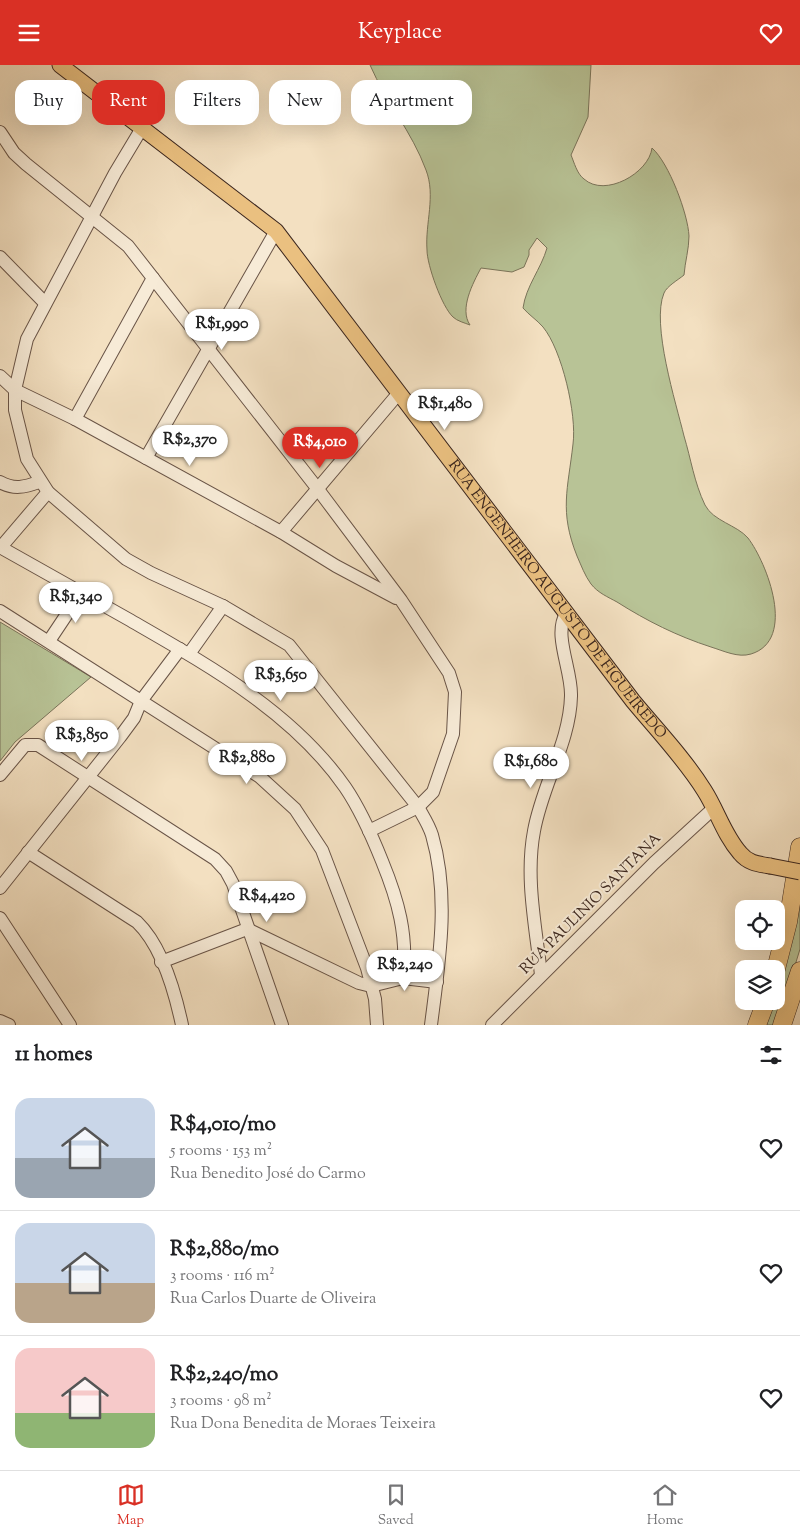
<!DOCTYPE html>
<html lang="en">
<head>
<meta charset="utf-8">
<style>
  :root { --surface:#fff; --page:#f2f2f2; --text:#202124; --muted:#757577; --line:#e0e0e0; --accent:#d93025 }
  body { margin:0; font-family:"Sorts Mill Goudy",serif; background:var(--page); color:var(--text); height:100vh; display:flex; flex-direction:column; font-size:19px; white-space:nowrap }
  * { box-sizing:border-box; margin:0 }
  p { font-size:16px; color:var(--muted) }
  .icon { flex:none; width:28px; height:28px; fill:none; stroke:currentColor; stroke-width:2; stroke-linecap:round; stroke-linejoin:round }
  .map { position:relative; height:960px; overflow:hidden }
  .side { display:flex; flex-direction:column; background:var(--surface); flex:1 }
  .side>* { flex:none }
  .top-card { position:absolute; left:15px; top:15px; width:500px; height:45px; display:flex; gap:10px }
  .buttons { position:absolute; left:735px; top:835px; display:grid; gap:10px }
  .buttons a { display:grid; place-items:center; width:50px; height:50px; border-radius:10px; background:var(--surface); box-shadow:0 5px 20px #0002; font-size:25px }
  .price { position:absolute; translate:-50% -42px; padding:0 11px; border-radius:18px; background:#fff; color:#222; font-size:16px; line-height:32px; filter:drop-shadow(0 1px 2px #0008) }
  .price::after { content:''; position:absolute; left:50%; top:30px; width:15px; height:11px; margin-left:-8px; background:inherit; clip-path:polygon(0 0,100% 0,50% 100%) }
  .price.current { background:var(--accent); color:#fff }
  ul { padding:0; list-style:none }
  li { display:flex; align-items:center; gap:15px; height:125px; padding:0 15px }
  li+li { border-top:1px solid var(--line) }
  li span { display:grid; place-items:center; flex:none; width:140px; height:100px; border-radius:15px; color:#555 }
  li>.icon { margin-inline-start:auto }
  span .icon { width:60px; height:60px; fill:#fffc; stroke-width:1 }
  li b { font-size:21px }
  h2 { display:flex; justify-content:space-between; align-items:center; height:60px; padding:0 15px; font-size:21px }
  .pill { padding:0 18px; border-radius:15px; background:var(--surface); box-shadow:0 5px 20px #0002; font-size:18px; line-height:45px }
  .pill.current { background:var(--accent); color:#fff }
  header { display:flex; justify-content:space-between; align-items:center; height:65px; padding:0 15px; background:var(--accent); color:#fff; font-size:22px; font-weight:600 }
  .tab-bar { display:flex; justify-content:space-around; align-items:center; height:70px; border-top:1px solid var(--line); background:var(--surface); font-size:14px; color:var(--muted) }
  .tab-bar a { display:grid; justify-items:center; gap:2px }
  .tab-bar .current { color:var(--accent) }
  .map>svg:first-child { display:block }
</style>
</head>
<body>
<header><svg class="icon" aria-label="menu" viewBox="0 0 24 24"><path d="M4 6h16M4 12h16M4 18h16"/></svg>Keyplace<svg class="icon" aria-label="heart" viewBox="0 0 24 24"><path d="M12 20l-8-8c-3-5 5-10 8-4 3-6 11-1 8 4z"/></svg></header>
<div class="map">
<svg width="800" height="960" viewBox="0 0 800 960">
  <rect width="100%" height="100%" fill="#f3e0c1"/>
  <filter id="stains"><feTurbulence type="fractalNoise" baseFrequency=".004" numOctaves="4"/><feColorMatrix values="0 0 0 0 .2 0 0 0 0 .09 0 0 0 0 .02 0 0 0 .5 -.17"/></filter>
  <radialGradient id="worn" r=".72"><stop offset=".6" stop-color="#630" stop-opacity="0"/><stop offset="1" stop-color="#630" stop-opacity=".3"/></radialGradient>
  <g fill="#b8c396" stroke="#7a745a">
    <path d="M 370,0 L 591,0 L 588,52 L 571,90 C 574,97 577,109 584,114 C 605,133 649,108 652,83 C 669,98 688,149 689,171 C 689,184 685,197 684,210 C 678,215 667,221 664,228 C 651,259 676,338 684,371 C 691,394 694,417 705,440 C 713,456 737,460 748,473 C 767,498 797,575 751,589 C 738,593 724,586 711,582 C 677,571 647,556 617,537 C 608,532 598,528 591,519 C 585,511 581,500 577,491 C 559,446 568,424 573,379 C 577,350 562,285 543,262 C 537,255 529,250 523,243 C 526,221 541,204 547,183 L 537,173 L 529,185 L 529,190 L 524,202 L 512,207 L 481,203 C 473,218 459,244 470,260 C 465,258 457,256 453,252 C 442,242 427,200 427,185 C 425,158 436,131 426,105 C 412,67 386,37 370,0 Z"/>
    <polygon points="0,557 91,612 15,677 0,696"/>
    <polygon points="800,819 800,884 777,960 763,960 771,936 776,936 776,920"/>
  </g>
  <g fill="none" stroke-linecap="round" stroke-linejoin="round">
    <g stroke="#695447" stroke-width="14">
      <g id="minor">
        <path d="M 142,63 L 115,108 L 27,274 L 15,325 L 15,345 L 27,394 L 48,427 L 126,494 L 151,508 L 223,541 L 289,580 L 418,742 C 423,751 429,760 432,770 C 450,832 439,897 431,960"/>
        <polyline points="0,67 14,88 26,99 128,181 317,423 401,535 449,608 455,627 453,669 433,727 418,742 369,766"/>
        <polyline points="0,192 45,238"/>
        <polyline points="0,311 15,325 75,354 281,467 336,501 396,533"/>
        <polyline points="75,354 153,213"/>
        <polyline points="146,393 276,166"/>
        <path d="M 0,417 C 14,425 25,422 39,417"/>
        <polyline points="281,467 398,329"/>
        <path d="M 0,482 C 43,506 85,530 128,554 C 206,599 292,646 345,722 C 360,744 372,771 382,796 C 398,835 408,870 403,913"/>
        <polyline points="1,482 48,427"/>
        <polyline points="0,546 260,712 295,744 322,785 367,903 375,934 377,960"/>
        <polyline points="49,576 81,528"/>
        <polyline points="189,589 223,541"/>
        <polyline points="0,710 25,680 38,680 215,794 226,806 233,819 282,960"/>
        <path d="M 28,787 L 137,857 C 162,881 175,927 182,960"/>
        <polyline points="0,823 120,672 134,653 141,636 180,584"/>
        <polyline points="0,853 70,960"/>
        <polyline points="161,897 247,864 359,918 371,921 403,913 437,917"/>
        <path d="M 541,910 C 536,863 525,813 534,766 C 542,720 570,677 571,631 C 572,605 553,570 566,549"/>
        <polyline points="0,956 9,960"/>
        <polyline points="492,960 654,798 714,743"/>
      </g>
    </g>
    <g stroke="#3b261e" stroke-width="17">
      <g id="major">
        <path id="s1" d="M 60,0 L 276,166 L 633,636 C 657,665 684,693 704,725 C 717,745 724,770 740,788 C 748,798 758,799 770,801"/>
      </g>
    </g>
    <g stroke="#3b261e" stroke-width="19">
      <g id="highway">
        <polyline points="776,904 788,857 800,782"/>
        <polyline points="757,960 766,936"/>
        <polyline points="782,960 800,906"/>
      </g>
    </g>
    <use href="#minor" stroke="#f7ebd7" stroke-width="12"/>
    <use href="#major" stroke="#eac080" stroke-width="15"/>
    <use href="#highway" stroke="#eac080" stroke-width="18"/>
    <g stroke="#3b261e" stroke-width="17" stroke-linecap="butt">
      <polyline id="major-bridge" points="770,801 800,807"/>
    </g>
    <use href="#major-bridge" stroke="#eac080" stroke-width="15"/>
  </g>
  <g text-anchor="middle" dominant-baseline="central" stroke-width="4" stroke-linejoin="round" paint-order="stroke">
    <g font-size="15" fill="#3b261e" stroke="#f7ebd7">
      <text stroke="none"><textPath href="#s1" startOffset="736">RUA ENGENHEIRO AUGUSTO DE FIGUEIREDO</textPath></text>
      <text transform="translate(591 839) rotate(-45)">RUA PAULINIO SANTANA</text>
    </g>
  </g>
  <rect width="100%" height="100%" filter="url(#stains)"/>
  <rect width="100%" height="100%" fill="url(#worn)"/>
</svg>
<div class="buttons">
<a><svg class="icon" aria-label="locate" viewBox="0 0 24 24"><circle cx="12" cy="12" r="6"/><path d="M12 2v4M12 18v4M2 12h4M18 12h4"/></svg></a>
<a><svg class="icon" aria-label="layers" viewBox="0 0 24 24"><path d="M12 4l9 5-9 5-9-5zM3 14l9 5 9-5"/></svg></a>
</div>
<b class="price" style="left:222px;top:286px">R$1,990</b>
<b class="price" style="left:445px;top:366px">R$1,480</b>
<b class="price" style="left:190px;top:402px">R$2,370</b>
<b class="price current" style="left:320px;top:404px">R$4,010</b>
<b class="price" style="left:76px;top:559px">R$1,340</b>
<b class="price" style="left:281px;top:637px">R$3,650</b>
<b class="price" style="left:82px;top:697px">R$3,850</b>
<b class="price" style="left:247px;top:720px">R$2,880</b>
<b class="price" style="left:531px;top:724px">R$1,680</b>
<b class="price" style="left:267px;top:858px">R$4,420</b>
<b class="price" style="left:405px;top:927px">R$2,240</b>
<div class="top-card">
<a class="pill">Buy</a>
<a class="pill current">Rent</a>
<a class="pill">Filters</a>
<a class="pill">New</a>
<a class="pill">Apartment</a>
</div>
</div>
<section class="side">
<h2>11 homes<svg class="icon" aria-label="filters" viewBox="0 0 24 24"><path d="M4 7h16M4 17h16"/><circle cx="9" cy="7" r="2"/><circle cx="15" cy="17" r="2"/></svg></h2>
<ul>
<li><span style="background:linear-gradient(#c9d6e8 60%,#9aa5b1 0)"><svg class="icon" aria-label="home" viewBox="0 0 24 24"><path d="M3 11l9-7 9 7M6 9v11h12V9"/></svg></span><div><b>R$4,010/mo</b><p>5 rooms · 153 m²</p><p>Rua Benedito José do Carmo</p></div><svg class="icon" aria-label="heart" viewBox="0 0 24 24"><path d="M12 20l-8-8c-3-5 5-10 8-4 3-6 11-1 8 4z"/></svg></li>
<li><span style="background:linear-gradient(#c9d6e8 60%,#b9a48a 0)"><svg class="icon" aria-label="home" viewBox="0 0 24 24"><path d="M3 11l9-7 9 7M6 9v11h12V9"/></svg></span><div><b>R$2,880/mo</b><p>3 rooms · 116 m²</p><p>Rua Carlos Duarte de Oliveira</p></div><svg class="icon" aria-label="heart" viewBox="0 0 24 24"><path d="M12 20l-8-8c-3-5 5-10 8-4 3-6 11-1 8 4z"/></svg></li>
<li><span style="background:linear-gradient(#f6c9c9 65%,#8fb573 0)"><svg class="icon" aria-label="home" viewBox="0 0 24 24"><path d="M3 11l9-7 9 7M6 9v11h12V9"/></svg></span><div><b>R$2,240/mo</b><p>3 rooms · 98 m²</p><p>Rua Dona Benedita de Moraes Teixeira</p></div><svg class="icon" aria-label="heart" viewBox="0 0 24 24"><path d="M12 20l-8-8c-3-5 5-10 8-4 3-6 11-1 8 4z"/></svg></li>
</ul>
</section>
<nav class="tab-bar">
<a class="current"><svg class="icon" aria-label="map" viewBox="0 0 24 24"><path d="M3 6l6-2 6 2 6-2v14l-6 2-6-2-6 2zM9 4v14M15 6v14"/></svg>Map</a>
<a><svg class="icon" aria-label="saved" viewBox="0 0 24 24"><path d="M7 4h10v16l-5-4-5 4z"/></svg>Saved</a>
<a><svg class="icon" aria-label="home" viewBox="0 0 24 24"><path d="M3 11l9-7 9 7M6 9v11h12V9"/></svg>Home</a>
</nav>
</body>
</html>
